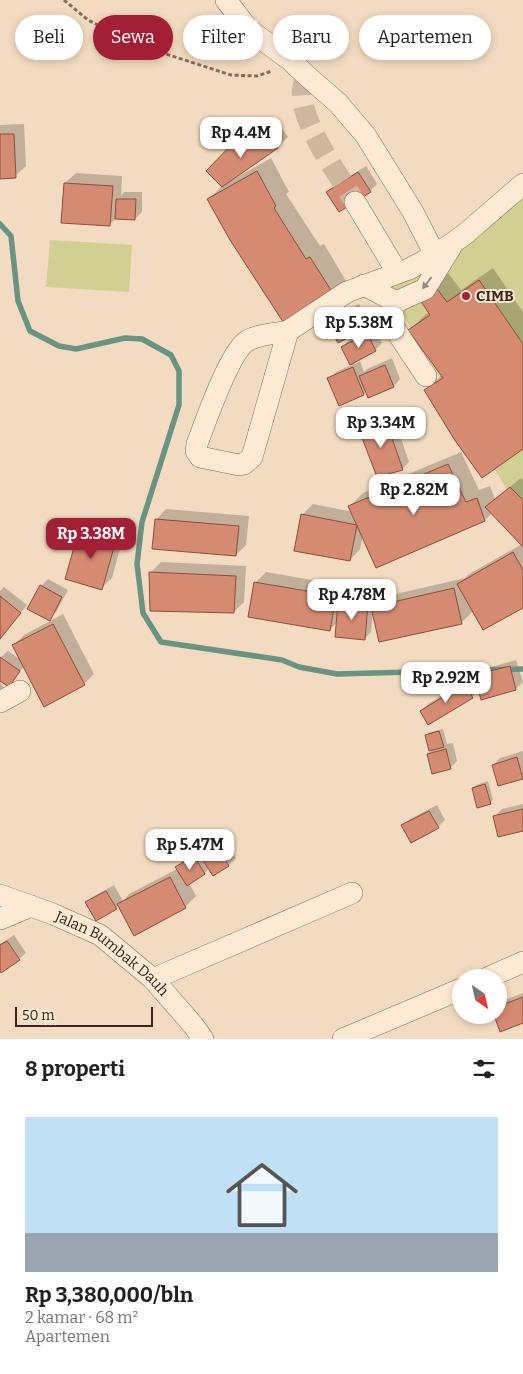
<!DOCTYPE html>
<html lang="id">
<head>
<meta charset="utf-8">
<style>
  :root { --surface:#fff; --page:#f6f6f6; --text:#202124; --muted:#757577; --line:#e0e0e0; --accent:#a31f36 }
  body { margin:0; font-family:Bitter,serif; background:var(--page); color:var(--text); height:100vh; display:flex; flex-direction:column; font-size:19px; white-space:nowrap }
  * { box-sizing:border-box; margin:0 }
  p { font-size:16px; color:var(--muted) }
  .icon { flex:none; width:28px; height:28px; fill:none; stroke:currentColor; stroke-width:2; stroke-linecap:round; stroke-linejoin:round }
  .map { position:relative; height:1039px; overflow:hidden }
  .drawer { display:flex; flex-direction:column; background:var(--surface); flex:1 }
  .drawer>* { flex:none }
  .guide { position:absolute; left:15px; top:15px; width:494px; height:45px; display:flex; gap:10px }
  .needle { width:32px; rotate:146deg }
  .fabs { position:absolute; left:452px; top:969px; display:grid; gap:10px }
  .fabs a { display:grid; place-items:center; width:55px; height:55px; border-radius:50%; background:var(--surface); box-shadow:0 2px 8px #0003; font-size:25px }
  .scale { position:absolute; left:15px; bottom:12px; width:138px; box-sizing:border-box; padding-left:5px; border:2px solid #3c261c; border-top:0; font-size:14px; line-height:18px; white-space:nowrap; color:#3c261c; -webkit-text-stroke:4px #f9e7d1; paint-order:stroke }
  .price { position:absolute; translate:-50% -42px; padding:0 11px; border-radius:10px; background:#fff; color:#222; font-size:16px; line-height:32px; filter:drop-shadow(0 1px 2px #0008) }
  .price::after { content:''; position:absolute; left:50%; top:30px; width:15px; height:11px; margin-left:-8px; background:inherit; clip-path:polygon(0 0,100% 0,50% 100%) }
  .price.current { background:var(--accent); color:#fff }
  ul { padding:0; list-style:none }
  li { display:grid; align-content:center; gap:10px; height:265px; padding:0 25px }
  li+li { border-top:1px solid var(--line) }
  li span { display:grid; place-items:center; height:155px; border-radius:0px; color:#555 }
  li>.icon { margin-inline-start:auto }
  span .icon { width:90px; height:90px; fill:#fffc; stroke-width:1 }
  li b { font-size:21px }
  h2 { display:flex; justify-content:space-between; align-items:center; height:60px; padding:0 25px; font-size:21px }
  .chip { padding:0 18px; border-radius:22px; background:var(--surface); box-shadow:0 2px 8px #0003; font-size:18px; line-height:45px }
  .chip.current { background:var(--accent); color:#fff }
  .map>svg:first-child { display:block }
</style>
</head>
<body>
<div class="map">
<svg width="523" height="1039" viewBox="0 0 523 1039">
  <rect width="100%" height="100%" fill="#f2dbc0"/>
  <g fill="#d2cf93">
    <polygon points="523,184 523,517 380,276 472,218"/>
    <polygon points="50,240 132,245 129,292 46,287"/>
  </g>
  <g fill="#0003">
    <polygon points="277,122 288,137 277,147 233,178 234,179 271,158 289,192 286,194 320,246 324,244 346,281 333,294 209,199 222,186 208,171 246,132 251,137"/>
    <polygon points="24,124 26,166 15,176 0,177 0,125"/>
    <polygon points="366,166 377,184 370,191 328,193 335,186"/>
    <polygon points="76,173 122,176 121,196 124,192 142,192 142,212 135,219 116,218 109,225 65,183"/>
    <polygon points="493,268 523,312 523,447 426,390 442,375 410,330 423,317 429,312 433,284 448,273 461,290"/>
    <polygon points="359,304 369,322 362,329 329,323 335,316"/>
    <polygon points="374,327 382,343 375,350 354,362 355,364 360,361 364,372 367,369 392,358 400,379 394,386 368,396 366,391 364,394 339,404 329,379 336,372 352,365 342,347 349,340"/>
    <polygon points="393,415 409,462 402,469 360,430 367,423"/>
    <polygon points="461,452 479,490 490,486 495,499 521,478 523,480 523,606 473,611 461,623 373,613 371,632 364,639 338,621 330,630 255,583 266,572 346,586 344,598 346,596 374,598 374,606 383,597 465,578 469,574 522,544 492,513 485,520 377,566 363,535 360,549 350,560 302,515 313,504 353,512 350,506 363,493"/>
    <polygon points="166,509 249,516 246,545 236,555 156,520"/>
    <polygon points="90,520 125,530 112,578 101,588 80,531"/>
    <polygon points="161,562 246,566 244,602 234,612 150,573"/>
    <polygon points="48,579 68,590 56,612 49,619 41,586"/>
    <polygon points="4,587 27,605 0,638 0,591"/>
    <polygon points="63,614 94,674 84,684 24,666 15,678 8,685 0,679 1,657 8,651 21,660 14,645 24,635"/>
    <polygon points="516,660 523,682 516,689 476,676 483,669"/>
    <polygon points="471,678 479,690 472,697 421,711 428,704"/>
    <polygon points="0,682 5,690 0,695"/>
    <polygon points="443,729 447,744 453,743 457,761 450,768 428,754 434,748 426,735 430,732"/>
    <polygon points="523,751 523,777 499,785 493,765 500,758"/>
    <polygon points="488,781 493,799 490,803 473,788 476,785"/>
    <polygon points="523,804 523,830 495,816 502,809"/>
    <polygon points="437,805 445,820 438,827 403,825 410,819"/>
    <polygon points="223,838 236,858 229,865 213,875 209,868 205,873 189,883 196,896 185,907 119,905 116,908 87,903 94,896 114,885 123,901 129,894 177,869 177,867 184,860 201,850 203,852 208,848"/>
    <polygon points="14,935 26,953 19,959 0,969 0,944"/>
    <polygon points="523,993 523,1022 495,1015 499,1015 500,1002"/>
  </g>
  <g fill="none" stroke-linecap="round" stroke-linejoin="round">
    <polyline stroke="#699382" stroke-width="5.5" points="0,224 11,236 18,301 30,331 59,346 76,349 125,338 142,339 171,355 179,371 179,405 142,522 137,564 143,613 161,642 282,660 299,667 337,674 523,669"/>
  </g>
  <g fill="#d58b72" stroke="#8f4d39">
    <polygon points="266,131 278,148 222,187 206,171 234,142 240,147"/>
    <polygon points="0,134 14,134 16,178 0,179"/>
    <polygon points="257,171 276,206 274,208 306,259 310,257 334,295 285,325 230,240 207,199"/>
    <polygon points="358,172 371,192 339,212 326,192"/>
    <polygon points="64,183 113,186 110,226 61,223"/>
    <polygon points="116,199 136,199 135,220 115,219"/>
    <polygon points="479,280 523,344 523,449 482,478 454,439 424,390 443,378 408,330 430,315 418,297 434,285 447,302"/>
    <polygon points="351,310 363,330 338,343 327,323"/>
    <polygon points="367,333 376,351 350,365 341,347"/>
    <polygon points="385,365 394,387 368,398 359,376"/>
    <polygon points="353,367 364,395 339,406 327,378"/>
    <polygon points="386,421 403,470 377,477 359,430"/>
    <polygon points="448,464 466,502 477,498 485,521 376,568 348,506"/>
    <polygon points="510,487 523,500 523,547 485,507"/>
    <polygon points="301,514 357,525 350,561 294,551"/>
    <polygon points="155,519 239,526 236,556 152,549"/>
    <polygon points="79,530 116,540 102,590 65,579"/>
    <polygon points="513,552 523,570 523,608 483,630 457,584"/>
    <polygon points="149,572 236,576 234,613 150,611"/>
    <polygon points="254,582 336,596 330,631 248,617"/>
    <polygon points="40,585 62,597 50,621 27,609"/>
    <polygon points="454,588 462,624 379,642 371,607"/>
    <polygon points="0,596 21,613 0,639"/>
    <polygon points="338,602 368,604 365,640 335,637"/>
    <polygon points="53,624 85,685 44,707 12,645"/>
    <polygon points="0,657 20,671 9,687 0,681"/>
    <polygon points="510,666 516,690 481,700 474,675"/>
    <polygon points="464,684 473,698 428,725 420,711"/>
    <polygon points="439,731 444,747 429,751 425,735"/>
    <polygon points="446,749 451,769 432,774 427,754"/>
    <polygon points="517,757 523,779 498,786 492,765"/>
    <polygon points="485,784 491,804 477,808 472,788"/>
    <polygon points="523,809 523,831 498,837 493,816"/>
    <polygon points="429,811 439,828 411,843 401,825"/>
    <polygon points="215,844 229,866 213,876 199,854"/>
    <polygon points="194,856 205,874 187,886 175,867"/>
    <polygon points="170,877 186,908 134,936 117,904"/>
    <polygon points="106,891 117,909 96,921 85,902"/>
    <polygon points="7,941 20,960 1,973 0,971 0,945"/>
    <polygon points="523,997 523,1023 500,1032 494,1015 499,1015 499,1006"/>
  </g>
  <g fill="none" stroke-linecap="round" stroke-linejoin="round">
    <path stroke="#ceb79f" stroke-width="21" stroke-dasharray="21 11" stroke-linecap="butt" d="M 306,75 C 304,82 302,88 302,94 C 303,127 338,174 355,202"/>
    <g stroke="#8e6a56" stroke-width="22">
      <g id="minor">
        <polyline points="226,0 248,29 290,60 306,75 338,103 366,136 413,212 435,255"/>
        <polyline points="355,202 397,272"/>
        <polyline points="364,285 396,302 425,289 451,247"/>
        <polyline points="396,302 389,319 402,340 426,376"/>
        <path d="M 288,331 L 252,457 L 244,464 L 239,465 L 200,457 L 196,451 L 197,444 C 205,423 230,351 247,341 C 259,334 274,334 288,331 Z"/>
        <polyline points="288,331 347,292 409,269 435,255 464,235 523,184"/>
        <polyline points="0,702 20,691"/>
        <path id="s1" d="M 0,895 L 53,914 L 100,935 L 153,979 L 193,1025 L 203,1039"/>
        <polyline points="0,919 31,906"/>
        <polyline points="487,978 523,962"/>
        <polyline points="153,979 352,893"/>
        <polyline points="343,1039 461,989"/>
      </g>
    </g>
    <polyline stroke="#8e6a56" stroke-width="3" stroke-dasharray="4 2.5" stroke-linecap="butt" points="64,0 88,20 135,44 231,75 257,76 272,71"/>
    <use href="#minor" stroke="#fcead4" stroke-width="21"/>
  </g>
  <defs><path id="oneway-solid" d="M-6-.8H1V-3.2L6.5 0L1 3.2V.8H-6Z" transform="scale(1.25)"/></defs>
  <use fill="#9c8878" href="#oneway-solid" transform="translate(427 283) rotate(127)"/>
  <circle fill="#a31f36" stroke="#f9e7d1" stroke-width="2" cx="466" cy="296" r="5"/>
  <g text-anchor="middle" dominant-baseline="central" stroke-width="4" stroke-linejoin="round" paint-order="stroke">
    <g font-size="15" font-weight="bold" fill="#3c261c" stroke="#f9e7d1" text-anchor="start">
      <text x="476" y="296">CIMB</text>
    </g>
    <g font-size="15" fill="#3c261c" stroke="#f9e7d1">
      <text stroke="none"><textPath href="#s1" startOffset="128">Jalan Bumbak Dauh</textPath></text>
    </g>
  </g>
</svg>
<div class="fabs">
<a><svg class="needle" viewBox="-14 -14 28 28"><path d="M0-13l5 13h-10z" fill="#e53935"/><path d="M0 13l5-13h-10z" fill="#757577"/></svg></a>
</div>
<div class="scale">50 m</div>
<b class="price" style="left:241px;top:159px">Rp 4.4M</b>
<b class="price" style="left:359px;top:349px">Rp 5.38M</b>
<b class="price" style="left:381px;top:449px">Rp 3.34M</b>
<b class="price" style="left:414px;top:516px">Rp 2.82M</b>
<b class="price current" style="left:91px;top:560px">Rp 3.38M</b>
<b class="price" style="left:352px;top:621px">Rp 4.78M</b>
<b class="price" style="left:446px;top:704px">Rp 2.92M</b>
<b class="price" style="left:190px;top:871px">Rp 5.47M</b>
<div class="guide">
<a class="chip">Beli</a>
<a class="chip current">Sewa</a>
<a class="chip">Filter</a>
<a class="chip">Baru</a>
<a class="chip">Apartemen</a>
</div>
</div>
<section class="drawer">
<h2>8 properti<svg class="icon" aria-label="filters" viewBox="0 0 24 24"><path d="M4 7h16M4 17h16"/><circle cx="9" cy="7" r="2"/><circle cx="15" cy="17" r="2"/></svg></h2>
<ul>
<li><span style="background:linear-gradient(#bfe0f5 75%,#9aa5b1 0)"><svg class="icon" aria-label="home" viewBox="0 0 24 24"><path d="M3 11l9-7 9 7M6 9v11h12V9"/></svg></span><div><b>Rp 3,380,000/bln</b><p>2 kamar · 68 m²</p><p>Apartemen</p></div></li>
</ul>
</section>
</body>
</html>
